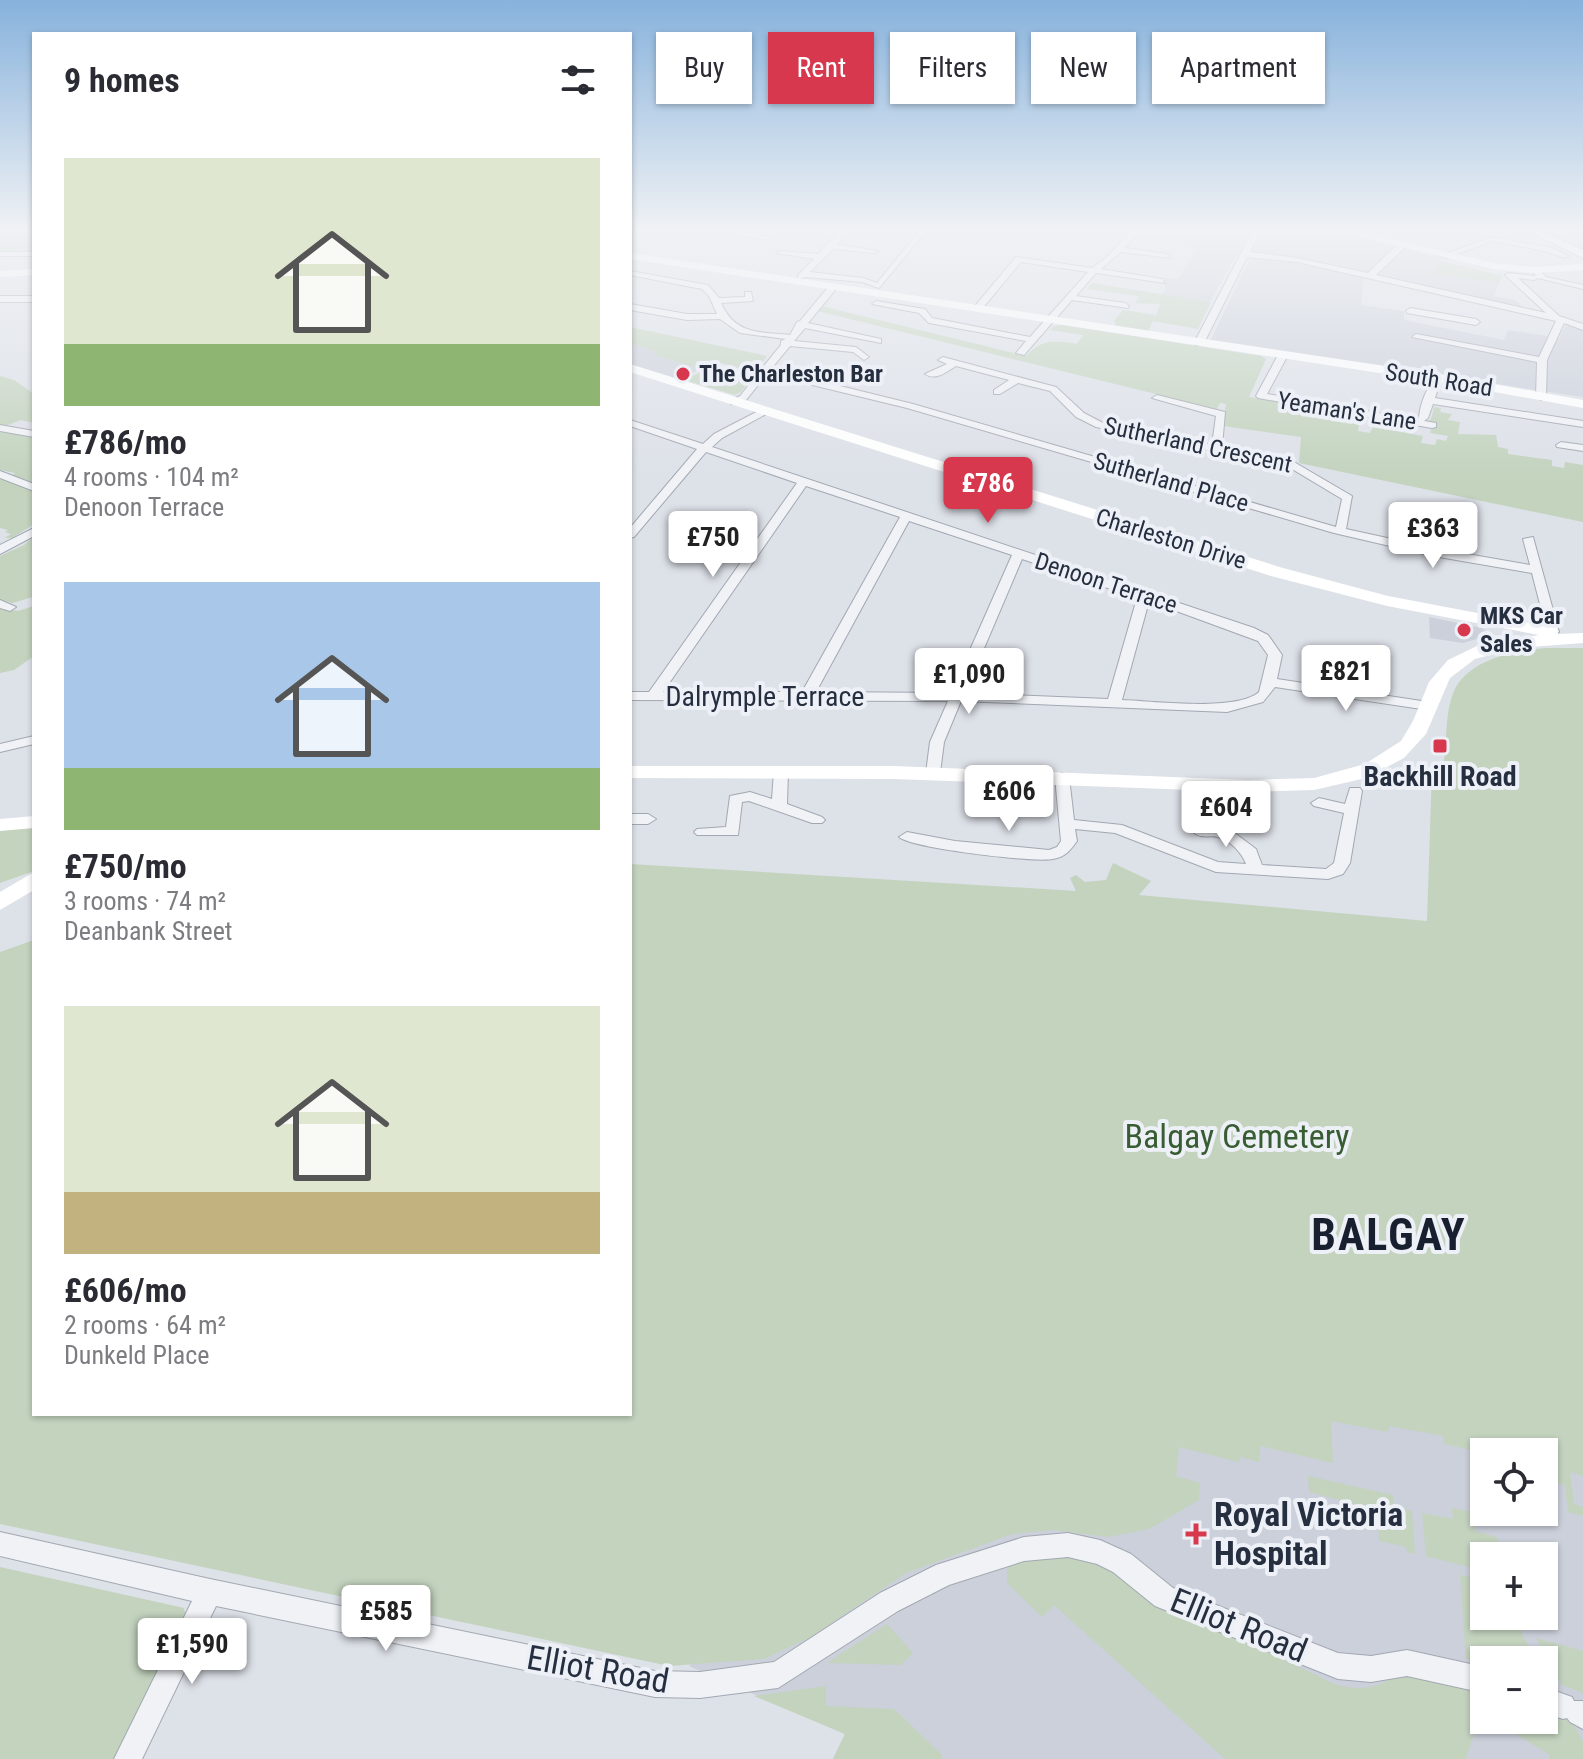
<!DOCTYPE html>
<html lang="en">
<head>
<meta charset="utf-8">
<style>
  :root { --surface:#fff; --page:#f7f7f7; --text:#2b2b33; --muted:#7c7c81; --accent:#d7384d }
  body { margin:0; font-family:"Roboto Condensed",sans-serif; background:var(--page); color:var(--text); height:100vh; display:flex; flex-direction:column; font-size:30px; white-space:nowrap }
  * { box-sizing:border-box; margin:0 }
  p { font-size:26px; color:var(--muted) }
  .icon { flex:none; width:44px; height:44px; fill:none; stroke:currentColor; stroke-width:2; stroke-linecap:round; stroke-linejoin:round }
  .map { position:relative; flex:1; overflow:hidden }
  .details { position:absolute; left:32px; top:32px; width:600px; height:1384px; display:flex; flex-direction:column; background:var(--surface); border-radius:0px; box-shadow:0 2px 6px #0004 }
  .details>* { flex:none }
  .guide { position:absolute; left:656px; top:32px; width:760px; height:72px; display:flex; gap:16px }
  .tools { position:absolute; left:1470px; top:1438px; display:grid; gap:16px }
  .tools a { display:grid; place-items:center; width:88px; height:88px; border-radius:0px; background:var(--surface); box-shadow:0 2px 6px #0004; font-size:40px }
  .price { position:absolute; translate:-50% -68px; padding:0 18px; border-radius:8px; background:#fff; color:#222; font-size:26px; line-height:52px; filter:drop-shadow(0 2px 4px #0008) }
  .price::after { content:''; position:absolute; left:50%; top:48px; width:24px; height:18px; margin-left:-12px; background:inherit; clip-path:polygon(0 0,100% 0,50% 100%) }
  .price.current { background:var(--accent); color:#fff }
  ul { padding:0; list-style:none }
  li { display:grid; align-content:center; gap:16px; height:424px; padding:0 32px }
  li span { display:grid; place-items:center; height:248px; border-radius:0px; color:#555 }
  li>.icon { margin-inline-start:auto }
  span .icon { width:144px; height:144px; fill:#fffc; stroke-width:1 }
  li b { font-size:34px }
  h2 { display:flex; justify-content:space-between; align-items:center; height:96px; padding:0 32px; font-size:34px }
  .tag { padding:0 28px; border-radius:0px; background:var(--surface); box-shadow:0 2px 6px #0004; font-size:28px; line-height:72px }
  .tag.current { background:var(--accent); color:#fff }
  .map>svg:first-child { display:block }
</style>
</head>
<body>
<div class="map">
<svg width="1583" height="1759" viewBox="0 0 1583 1759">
  <rect width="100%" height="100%" fill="#dde1e8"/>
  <g fill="#cbd0da" fill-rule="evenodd">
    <polygon points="1141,230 1251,230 1209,303 1162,295 1166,290 1162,277 1178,279 1197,249 1133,238"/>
    <polygon points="1264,230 1330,230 1442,258 1432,272 1499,283 1494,296 1515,300 1524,308 1364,277 1361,305 1404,311 1404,320 1504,340 1508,330 1559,338 1566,325 1583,330 1583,397 1210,341"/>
    <polygon points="630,343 658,352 655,355 701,369 677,380 630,365"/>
    <polygon points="1429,617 1482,628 1490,635 1463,643 1430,638"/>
    <path d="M 1388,1408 L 1484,1452 L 1484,1512 L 1544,1512 L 1544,1454 L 1583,1466 L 1583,1759 L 833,1759 L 845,1734 L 689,1666 L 762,1609 L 869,1441 ZM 1484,1556 L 1544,1556 L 1544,1616 L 1484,1616 ZM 1484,1660 L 1544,1660 L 1544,1720 L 1484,1720 Z"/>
  </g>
  <g fill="#c3d3be">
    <polygon points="0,230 34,230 34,253 20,252 31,246 16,252 0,253"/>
    <polygon points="1440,261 1499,275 1502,275 1499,283 1431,273"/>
    <polygon points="1092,283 1208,302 1211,302 1198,329 1153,321 1148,331 1116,326 1114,321 1123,310 1156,315 1160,304 1135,303 1139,296 1086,289"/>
    <path d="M 821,306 L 1026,356 C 1042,339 1054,340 1077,344 L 1083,335 L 1050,330 L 1054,326 L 1062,325 L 1261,356 L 1266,359 L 1249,397 L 1278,402 L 1277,406 L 1289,408 L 1288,412 L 1359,425 L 1358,431 L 1370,433 L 1373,427 L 1423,436 L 1421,443 L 1435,445 L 1437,439 L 1446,441 L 1448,436 L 1430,433 L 1433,423 L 1426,422 L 1431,419 L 1434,407 L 1441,408 L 1440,412 L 1452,414 L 1448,420 L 1460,422 L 1458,434 L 1496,435 L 1498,447 L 1508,449 L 1508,454 L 1552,460 L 1552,466 L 1564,468 L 1565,462 L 1583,465 L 1583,522 L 1299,463 L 1301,437 L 1223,426 L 1226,404 L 1220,403 L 1217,409 L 817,311 Z"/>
    <polygon points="630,327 767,356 741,392 735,395 684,380 701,372 736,385 747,371 722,363 704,370 654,355 657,352 630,343"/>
    <polygon points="0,376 14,380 34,394 34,423 21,420 0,428"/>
    <polygon points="0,429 34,436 34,486 11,476 15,473 0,470"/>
    <polygon points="0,478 34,491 34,524 12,538 5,538 11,534 5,532 8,530 0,528"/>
    <polygon points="34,536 33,597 12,603 0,600 0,556 24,545"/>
    <polygon points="34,606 34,656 14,670 0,673 0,607 18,611"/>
    <path d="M 1546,648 L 1583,648 L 1583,1476 L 1570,1472 L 1574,1504 L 1583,1507 L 1583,1516 L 1568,1512 L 1565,1485 L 1544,1480 L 1544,1452 L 1484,1453 L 1444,1444 L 1443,1436 L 1389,1426 L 1388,1432 L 1331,1421 L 1333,1463 L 1260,1446 L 1259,1462 L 1240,1457 L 1239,1462 L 1179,1447 L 1176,1476 L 1200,1483 L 1199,1500 L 1149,1529 L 1109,1537 L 1053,1530 L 1012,1534 L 906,1573 L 811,1637 L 764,1659 L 669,1666 L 0,1524 L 0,952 L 34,940 L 34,1414 L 630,1414 L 630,864 L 1076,891 L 1070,878 L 1076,875 L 1085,882 L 1106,880 L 1113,863 L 1151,881 L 1139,895 L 1427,921 L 1432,770 L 1444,762 C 1447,739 1445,707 1456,687 C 1473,658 1516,651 1546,648 Z"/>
    <polygon points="19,828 34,828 34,871 0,883 0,831"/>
    <polygon points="1308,1476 1393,1495 1394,1507 1412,1511 1415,1554 1407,1552 1406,1547 1379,1541 1378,1510 1309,1492"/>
    <polygon points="1452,1508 1472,1512 1475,1531 1496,1537 1503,1556 1484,1556 1484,1571 1426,1556 1422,1513 1453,1519"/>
    <path d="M 1064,1552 L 1097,1561 L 1202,1619 L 1334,1684 C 1363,1692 1380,1688 1404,1670 L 1484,1688 L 1484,1715 L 1480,1713 L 1466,1759 L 1225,1759 L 1054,1605 L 1042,1617 L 1007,1583 L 1007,1570 L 1015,1558 Z"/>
    <polygon points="0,1567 184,1608 187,1621 119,1759 0,1759"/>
    <polygon points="1460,1575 1484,1580 1484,1616 1520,1616 1522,1634 1537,1660 1484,1660 1484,1664 1466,1659"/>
    <polygon points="887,1624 913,1653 901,1665 827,1663"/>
    <polygon points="1536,1638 1583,1651 1583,1693 1562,1685"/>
    <polygon points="826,1686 826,1706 894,1709 943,1756 940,1759 833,1759 845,1734 754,1696"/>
    <polygon points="1544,1708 1569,1717 1583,1742 1583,1759 1549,1759 1550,1755 1493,1720 1544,1720"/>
  </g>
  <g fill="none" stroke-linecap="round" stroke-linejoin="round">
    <g stroke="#a2a8b2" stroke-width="2">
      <g id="street">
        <polygon points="710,230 732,230 773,238 769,240"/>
        <polygon points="841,230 849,230 837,244 878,251 874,253 833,249 810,272 863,278 877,283 920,230 927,230 879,288 862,282 806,277 798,279 798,275 814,259 776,253 780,251 818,254"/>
        <polygon points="1132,230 1140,230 1125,248 1167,254 1170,258 1121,252 1101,269 1162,279 1165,283 1096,273 1076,296 1125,303 1129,306 1128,308 1072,300 1024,355 1016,353 1026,341 929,323 919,313 872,304 876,301 925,309 932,318 1030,337 1088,272 1021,262 981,310 975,310 975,306 1016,257 1092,268 1106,258"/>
        <polygon points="1253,230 1261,230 1250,252 1297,258 1368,273 1398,244 1404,244 1404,248 1376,275 1546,313 1505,275 1509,273 1536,276 1531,270 1538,268 1546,277 1583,285 1583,289 1538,278 1534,280 1518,278 1559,316 1583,324 1583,330 1564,323 1547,360 1546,397 1541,400 1536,397 1537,362 1412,337 1416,334 1539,357 1556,321 1297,262 1247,257 1204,343 1196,345 1194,343"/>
        <polygon points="1426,230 1438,230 1446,234 1442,236"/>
        <polygon points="1492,237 1549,247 1569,256 1565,258 1544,251 1493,241 1446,258 1439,256"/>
        <rect x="0" y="252" width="34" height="4"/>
        <path d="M 630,271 L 708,285 L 719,298 L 745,297 L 745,292 L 751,292 L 753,301 L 721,303 C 735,335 760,332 790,335 L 797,322 L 800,321 L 830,285 L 836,285 L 836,289 L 808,323 L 881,339 L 881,343 L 805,328 L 794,341 L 856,347 L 869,357 L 864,360 L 853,352 L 790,346 L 771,369 L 913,404 L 1336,527 L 1342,499 L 1287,466 L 1096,427 L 1076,417 L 1050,391 L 1018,383 L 1000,394 L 994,394 L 994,390 L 1009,380 L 956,366 C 946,372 936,381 925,374 L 947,364 L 938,360 L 943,357 L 1056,387 L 1084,413 L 1103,423 L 1212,445 L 1216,416 L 1152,398 L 1157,395 L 1225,412 L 1222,447 L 1294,462 L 1352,496 L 1346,529 L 1433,548 L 1530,565 L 1523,539 L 1533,537 L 1559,632 L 1553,636 L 1547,632 L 1532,573 L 1433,556 L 1334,533 L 907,408 L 767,374 L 746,400 L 731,404 L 731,400 L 740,396 L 759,372 L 759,368 L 763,367 L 781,345 L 781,341 L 786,339 L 740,333 L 720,319 L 687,320 L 630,310 L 630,304 L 687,314 L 717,314 L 709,296 L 702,289 L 630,275 Z"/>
        <rect x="0" y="296" width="34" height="6"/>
        <polygon points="1410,308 1476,319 1480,322 1476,325 1407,313 1406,311"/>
        <path d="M 1283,352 L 1288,355 L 1267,394 L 1419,420 C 1419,409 1425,388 1434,382 L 1439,385 L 1435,398 L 1583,421 L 1583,427 L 1433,404 L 1428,418 L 1424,421 L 1436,423 L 1436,427 L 1432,428 L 1258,398 L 1256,396 L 1278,355 Z"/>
        <path d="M 764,408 L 768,409 L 768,413 L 722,438 L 712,447 L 1254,628 L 1268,635 L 1282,655 L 1277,679 L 1428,702 L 1435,706 L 1428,710 L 1275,687 L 1263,702 L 1227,712 L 961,701 L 944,742 L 940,773 L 933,777 L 926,773 L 930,742 L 948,701 L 630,700 L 630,692 L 649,692 L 797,483 L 706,452 L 634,537 L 630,538 L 630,528 L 697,449 L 630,426 L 630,420 L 703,444 L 714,434 ZM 806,486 L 900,517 L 802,692 L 663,692 ZM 909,521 L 1012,555 L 951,693 L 816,692 ZM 1022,559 L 1137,598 L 1108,699 L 965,693 ZM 1149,601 L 1258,641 L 1268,655 L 1259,692 C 1236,712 1154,701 1122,700 Z"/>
        <polygon points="0,425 34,431 34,437 0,431"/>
        <polygon points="1561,442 1583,445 1583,451 1557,447 1556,445"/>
        <polygon points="0,471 34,484 34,491 0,478"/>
        <polygon points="34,528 34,536 0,554 0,545"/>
        <polygon points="0,600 16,607 10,611 0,608"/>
        <polygon points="34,736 34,744 0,752 0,744"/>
        <polygon points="781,767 788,771 787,804 822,817 825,820 822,823 812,823 749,801 742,802 738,835 697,835 694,832 697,829 726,827 730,796 750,792 772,799 774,771"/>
        <path d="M 1062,773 L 1069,777 L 1074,820 L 1122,825 L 1218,862 L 1246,864 C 1242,853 1230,840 1218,837 C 1208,835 1201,839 1193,832 L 1201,827 L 1216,828 L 1214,815 L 1222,810 L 1230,815 L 1232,831 L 1256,849 L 1262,865 L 1326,869 L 1334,863 L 1344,813 L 1314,806 L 1311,803 L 1319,798 L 1345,804 L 1350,788 L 1360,788 L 1362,791 L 1350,863 L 1343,874 L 1328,879 L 1216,872 L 1115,833 L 1075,829 L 1077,841 C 1070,851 1065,857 1053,859 C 1034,863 911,848 899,837 L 907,832 L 955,841 L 1049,850 L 1057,847 L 1061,841 L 1055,777 Z"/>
        <polygon points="630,814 648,814 656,819 648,824 630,824"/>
        <polygon points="0,1532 210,1579 655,1671 700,1672 774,1662 880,1593 936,1565 1024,1537 1068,1533 1100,1540 1131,1554 1173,1588 1338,1653 1371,1656 1407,1650 1484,1667 1484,1693 1407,1676 1371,1682 1338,1679 1155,1606 1113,1572 1097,1564 1068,1557 1024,1561 949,1585 898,1611 778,1688 700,1698 655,1697 216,1606 142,1759 114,1759 192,1601 0,1556"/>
        <polygon points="1544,1687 1572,1697 1574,1701 1583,1701 1583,1729 1570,1722 1567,1718 1563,1719 1544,1713"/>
      </g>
    </g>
    <g stroke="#9ca5b5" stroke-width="2">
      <polygon id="primary" points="1525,230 1540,230 1583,250 1583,258"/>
    </g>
    <use href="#street" fill="#f0f2f6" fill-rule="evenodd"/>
    <g fill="#fff" fill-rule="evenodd">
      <polygon points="1334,230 1354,230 1493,263 1535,267 1583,264 1583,270 1535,273 1493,269"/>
      <polygon points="630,253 1445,375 1583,400 1583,408 1445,383 630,259"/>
      <polygon points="34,269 34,275 0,277 0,271"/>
      <polygon points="630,364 1283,568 1388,596 1551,627 1557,628 1558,634 1583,633 1583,643 1516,648 1475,659 1450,678 1426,734 1404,758 1366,778 1314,790 1248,792 894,779 630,778 630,766 894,766 1248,780 1314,778 1365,764 1401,741 1413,721 1429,682 1448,660 1477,646 1539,635 1387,606 1271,576 630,372"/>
      <polygon points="34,816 34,828 0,831 0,819"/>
      <polygon points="34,872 34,890 0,910 0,892"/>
    </g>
    <use href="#primary" fill="#fff" fill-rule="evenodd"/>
  </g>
  <linearGradient id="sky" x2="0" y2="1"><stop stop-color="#87b2dc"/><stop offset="0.48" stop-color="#f0f2f5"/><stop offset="1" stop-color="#f0f2f5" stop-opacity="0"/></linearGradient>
  <rect width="1583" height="477" fill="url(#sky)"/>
  <g fill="#d7384d" stroke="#edf0f6" stroke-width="3">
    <circle cx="683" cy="374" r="8"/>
    <circle cx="1464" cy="630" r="8"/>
    <rect x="1432" y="738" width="16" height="16" rx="4"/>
    <path d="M1192 1522h8v8h8v8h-8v8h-8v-8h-8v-8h8z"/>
  </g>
  <g text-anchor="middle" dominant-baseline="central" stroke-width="8" stroke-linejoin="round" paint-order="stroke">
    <g font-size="24" font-weight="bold" fill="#262f40" stroke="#edf0f6" text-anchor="start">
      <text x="699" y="374">The Charleston Bar</text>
      <text x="1480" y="616">MKS Car<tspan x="1480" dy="28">Sales</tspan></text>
    </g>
    <g font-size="24" fill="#262f40" stroke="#edf0f6">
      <text transform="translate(1439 380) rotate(9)">South Road</text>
      <text transform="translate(1347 411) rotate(9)">Yeaman's Lane</text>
      <text transform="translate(1198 445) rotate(12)">Sutherland Crescent</text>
      <text transform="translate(1171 482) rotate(16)">Sutherland Place</text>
      <text transform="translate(1171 539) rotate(17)">Charleston Drive</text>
      <text transform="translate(1106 583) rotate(18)">Denoon Terrace</text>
    </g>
    <g font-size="28" fill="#262f40" stroke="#edf0f6">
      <text x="765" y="696">Dalrymple Terrace</text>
    </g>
    <g font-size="28" font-weight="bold" fill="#262f40" stroke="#edf0f6">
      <text x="1440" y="776">Backhill Road</text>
    </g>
    <g font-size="34" fill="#395d32" stroke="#edf0f6">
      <text x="1237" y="1136">Balgay Cemetery</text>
    </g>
    <g font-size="34" font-weight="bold" fill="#262f40" stroke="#edf0f6" text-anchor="start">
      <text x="1214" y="1514">Royal Victoria<tspan x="1214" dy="39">Hospital</tspan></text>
    </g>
    <g font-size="34" fill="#262f40" stroke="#edf0f6">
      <text transform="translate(1239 1625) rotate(22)">Elliot Road</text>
      <text transform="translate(598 1669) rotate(10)">Elliot Road</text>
    </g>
    <g font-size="44" font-weight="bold" letter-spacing="2" fill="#182030" stroke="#edf0f6">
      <text x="1389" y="1235">BALGAY</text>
    </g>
  </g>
</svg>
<div class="tools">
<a><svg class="icon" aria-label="locate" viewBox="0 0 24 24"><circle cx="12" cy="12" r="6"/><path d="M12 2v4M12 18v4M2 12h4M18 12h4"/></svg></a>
<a>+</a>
<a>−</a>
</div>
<b class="price current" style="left:988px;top:525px">£786</b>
<b class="price" style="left:1433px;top:570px">£363</b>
<b class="price" style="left:713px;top:579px">£750</b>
<b class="price" style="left:1346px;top:713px">£821</b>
<b class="price" style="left:969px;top:716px">£1,090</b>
<b class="price" style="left:1009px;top:833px">£606</b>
<b class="price" style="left:1226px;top:849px">£604</b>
<b class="price" style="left:386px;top:1653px">£585</b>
<b class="price" style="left:192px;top:1686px">£1,590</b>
<div class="guide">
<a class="tag">Buy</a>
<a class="tag current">Rent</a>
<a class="tag">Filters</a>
<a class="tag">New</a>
<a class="tag">Apartment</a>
</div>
<section class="details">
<h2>9 homes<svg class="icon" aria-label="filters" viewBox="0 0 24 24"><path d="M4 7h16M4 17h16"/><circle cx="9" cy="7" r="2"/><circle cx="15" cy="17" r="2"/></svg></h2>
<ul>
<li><span style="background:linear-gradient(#dfe7d0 75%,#8fb573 0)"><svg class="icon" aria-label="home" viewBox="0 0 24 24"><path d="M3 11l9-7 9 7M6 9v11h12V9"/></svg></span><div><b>£786/mo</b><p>4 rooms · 104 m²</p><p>Denoon Terrace</p></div></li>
<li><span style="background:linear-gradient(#a9c7e8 75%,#8fb573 0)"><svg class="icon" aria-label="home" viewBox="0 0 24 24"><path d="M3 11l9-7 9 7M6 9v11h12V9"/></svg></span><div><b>£750/mo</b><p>3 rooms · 74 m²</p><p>Deanbank Street</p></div></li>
<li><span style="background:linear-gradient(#dfe7d0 75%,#c2b280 0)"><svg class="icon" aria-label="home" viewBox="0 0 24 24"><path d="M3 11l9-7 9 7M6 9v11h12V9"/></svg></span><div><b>£606/mo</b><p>2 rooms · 64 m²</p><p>Dunkeld Place</p></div></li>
</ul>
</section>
</div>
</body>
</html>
